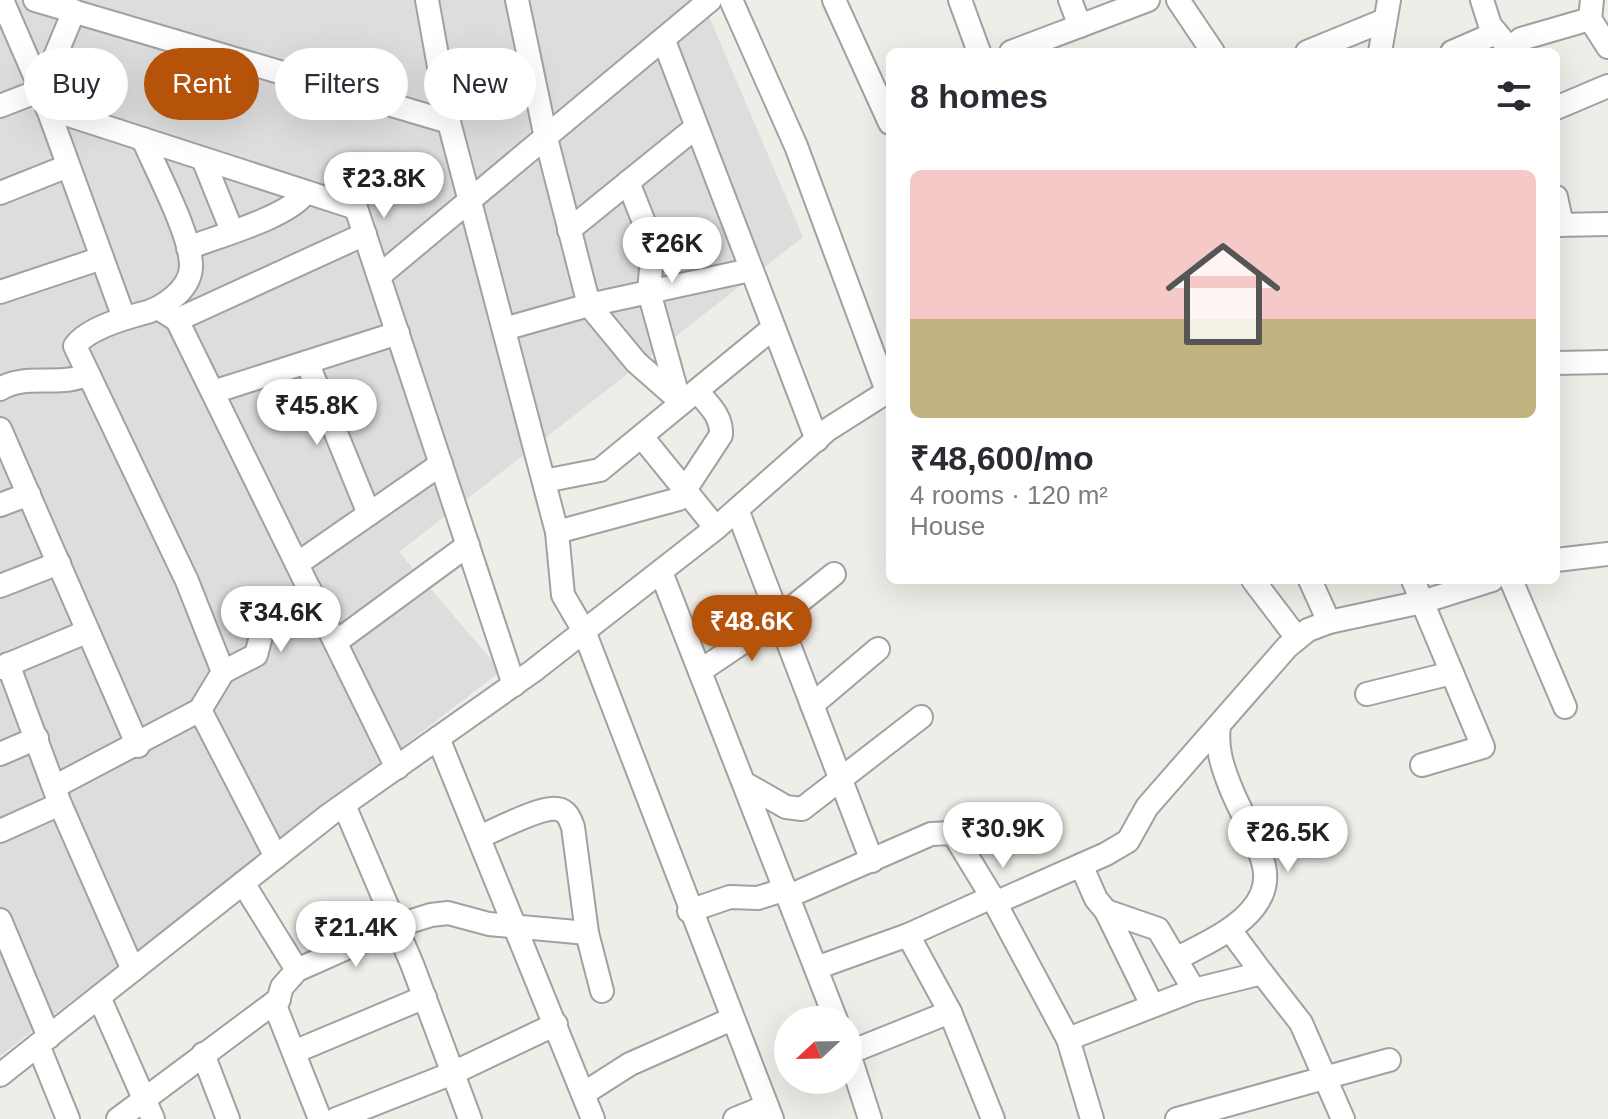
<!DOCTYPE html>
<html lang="en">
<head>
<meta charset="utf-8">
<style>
  :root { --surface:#fff; --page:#f2f2f3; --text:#2b2b33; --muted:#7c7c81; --line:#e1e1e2; --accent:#b45309 }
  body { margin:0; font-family:Helvetica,sans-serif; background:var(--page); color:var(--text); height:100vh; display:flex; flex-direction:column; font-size:30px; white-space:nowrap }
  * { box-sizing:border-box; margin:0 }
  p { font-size:26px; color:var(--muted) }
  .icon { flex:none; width:44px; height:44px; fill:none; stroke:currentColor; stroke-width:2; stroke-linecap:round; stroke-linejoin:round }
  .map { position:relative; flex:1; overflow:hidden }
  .panel { position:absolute; left:886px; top:48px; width:674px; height:536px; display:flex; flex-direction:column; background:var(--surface); border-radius:12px; box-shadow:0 8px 32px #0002 }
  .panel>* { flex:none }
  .banner { position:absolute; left:24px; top:48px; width:742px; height:72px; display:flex; gap:16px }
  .needle { width:52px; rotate:248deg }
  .fabs { position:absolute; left:774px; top:1006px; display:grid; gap:16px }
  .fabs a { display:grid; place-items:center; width:88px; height:88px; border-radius:50%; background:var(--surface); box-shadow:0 8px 32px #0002; font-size:40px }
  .price { position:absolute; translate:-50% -68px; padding:0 18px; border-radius:28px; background:#fff; color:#222; font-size:26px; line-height:52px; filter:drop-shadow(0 2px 4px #0008) }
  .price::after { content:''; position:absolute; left:50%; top:48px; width:24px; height:18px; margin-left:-12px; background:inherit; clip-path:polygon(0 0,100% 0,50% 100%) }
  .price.selected { background:var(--accent); color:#fff }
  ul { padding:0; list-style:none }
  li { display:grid; align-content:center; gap:16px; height:424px; padding:0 24px }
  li+li { border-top:2px solid var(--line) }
  li span { display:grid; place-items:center; height:248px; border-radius:12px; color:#555 }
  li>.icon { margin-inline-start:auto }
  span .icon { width:144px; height:144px; fill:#fffc; stroke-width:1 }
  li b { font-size:34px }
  h2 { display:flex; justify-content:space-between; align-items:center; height:96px; padding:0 24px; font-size:34px }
  .pill { padding:0 28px; border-radius:36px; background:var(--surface); box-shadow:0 8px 32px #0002; font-size:28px; line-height:72px }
  .pill.selected { background:var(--accent); color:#fff }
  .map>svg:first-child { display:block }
</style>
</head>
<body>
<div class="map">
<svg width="1608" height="1119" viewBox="0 0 1608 1119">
  <rect width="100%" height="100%" fill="#efede8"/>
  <polygon fill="#dedddd" points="0,0 702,0 803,237 399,552 501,671 0,1056"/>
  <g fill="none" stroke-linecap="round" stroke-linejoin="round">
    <g stroke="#a1a1a1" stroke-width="26">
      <g id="minor">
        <polyline points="2,0 41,90 124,318"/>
        <polyline points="35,0 449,122"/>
        <polyline points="427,0 449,122 557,532 563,595 584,631 772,1119"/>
        <polyline points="517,0 546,138 589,305 636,362 678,399"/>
        <polyline points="731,0 796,146 887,391"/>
        <polyline points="834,0 890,123"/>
        <polyline points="960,0 979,52"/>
        <polyline points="1070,0 1080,26"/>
        <polyline points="1178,0 1213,52"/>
        <polyline points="1482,0 1490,25 1509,48"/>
        <polyline points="1592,0 1590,19 1608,47"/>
        <polyline points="664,41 817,440"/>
        <polyline points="1011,52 1148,0"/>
        <polyline points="1307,52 1385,20"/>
        <polyline points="1380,52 1389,0"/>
        <polyline points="1452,52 1496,33"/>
        <polyline points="1505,52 1521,39 1590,19"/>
        <polyline points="0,106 41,90 74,11"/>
        <polyline points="47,108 356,208 514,685"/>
        <polyline points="1556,108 1608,86"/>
        <polyline points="203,159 232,231"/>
        <polyline points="628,182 653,245 649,292 679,400"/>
        <polyline points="0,193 68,166"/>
        <polyline points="1556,197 1562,225"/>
        <polyline points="1556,225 1608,224"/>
        <polyline points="569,230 695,128"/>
        <path d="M 188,248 C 216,237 289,217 305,193"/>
        <polyline points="379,276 710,0"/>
        <polyline points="0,292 102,258"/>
        <polyline points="161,310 177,320 397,768"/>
        <polyline points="177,320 365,234"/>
        <polyline points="504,329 589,305 750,270"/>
        <polyline points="307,362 369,514"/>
        <polyline points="1556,363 1608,362"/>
        <path d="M 0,389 C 28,372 60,388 88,374"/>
        <polyline points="213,392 398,333"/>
        <polyline points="0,429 138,746"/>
        <polyline points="642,437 716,528"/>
        <polyline points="544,481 600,470 773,328"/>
        <polyline points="0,505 29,494"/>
        <polyline points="738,512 872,861"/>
        <path d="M 557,532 L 679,499 L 721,435 C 722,416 709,405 697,391"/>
        <polyline points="1556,560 1608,554"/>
        <polyline points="297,564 441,464"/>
        <polyline points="661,572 836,1020"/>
        <polyline points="1253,580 1297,638"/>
        <polyline points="1310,580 1329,622 1422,602 1492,580"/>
        <polyline points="1413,580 1483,747 1422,765"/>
        <polyline points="1511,580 1565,707"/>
        <polyline points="0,586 59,563"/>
        <polyline points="336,642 468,545"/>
        <polyline points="8,664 60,804 133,970"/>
        <polyline points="0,668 86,632"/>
        <polyline points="700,671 779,618 834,574"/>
        <polyline points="223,672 256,655 265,621 310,590"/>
        <polyline points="1367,694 1452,673"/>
        <polyline points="812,705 878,649"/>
        <polyline points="200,710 276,857"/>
        <polyline points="438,738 593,1119"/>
        <polyline points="0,754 37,738"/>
        <polyline points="744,783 786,807 802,809 921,717"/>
        <path d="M 54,787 L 200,710 L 223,672 L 187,581 L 75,346 C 86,330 121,319 140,314 C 160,310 190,291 191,267 C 192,236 156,170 143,139"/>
        <polyline points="344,805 412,964 470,1119"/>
        <polyline points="0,831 60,804"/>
        <path d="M 479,837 C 496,830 541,806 557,809 C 567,810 570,819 573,827 L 587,933 L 602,991"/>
        <polyline points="1081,865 1096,899 1106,911 1158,929 1194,990"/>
        <polyline points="243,883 297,970"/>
        <polyline points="789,896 931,834 953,833 992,897 1068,1039 1092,1119"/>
        <polyline points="995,903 1106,854 1128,841 1147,807 1287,647 1308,630 1329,622"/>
        <polyline points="689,911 730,897 758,898 786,889"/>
        <polyline points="1106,911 1152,1005"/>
        <polyline points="0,920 49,1037"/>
        <polyline points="1230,930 1262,973"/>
        <polyline points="908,935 950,1012 993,1119"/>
        <path d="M 1176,959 C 1209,941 1275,915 1264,866 C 1258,839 1240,812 1230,786 C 1222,766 1216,747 1219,726"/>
        <polyline points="816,968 908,935 992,897"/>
        <polyline points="99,997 153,1119"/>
        <polyline points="1068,1039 1194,990 1262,973 1301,1023 1343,1119"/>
        <polyline points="38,1045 68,1119"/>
        <polyline points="848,1051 870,1119"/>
        <polyline points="294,1052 425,997"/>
        <polyline points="848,1053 950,1012"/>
        <polyline points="203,1054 228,1119"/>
        <polyline points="0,1075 329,815 533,671 716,528 827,430 890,390"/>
        <polyline points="583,1094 630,1064 732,1019"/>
        <polyline points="118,1119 279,999"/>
        <polyline points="320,1119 276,1008 282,987 297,970 396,926 431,915 448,913 489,924 587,933"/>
        <polyline points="336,1119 453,1073 556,1024"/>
        <polyline points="735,1119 767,1106"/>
        <polyline points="1177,1119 1389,1060"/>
      </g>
    </g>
    <use href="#minor" stroke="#fff" stroke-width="22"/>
  </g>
</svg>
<div class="fabs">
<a><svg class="needle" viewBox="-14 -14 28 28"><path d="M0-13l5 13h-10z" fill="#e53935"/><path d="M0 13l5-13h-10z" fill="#7c7c81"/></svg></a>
</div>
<b class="price" style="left:384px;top:220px">₹23.8K</b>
<b class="price" style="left:672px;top:285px">₹26K</b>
<b class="price" style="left:317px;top:447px">₹45.8K</b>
<b class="price" style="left:281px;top:654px">₹34.6K</b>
<b class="price selected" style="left:752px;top:663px">₹48.6K</b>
<b class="price" style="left:1003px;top:870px">₹30.9K</b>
<b class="price" style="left:1288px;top:874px">₹26.5K</b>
<b class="price" style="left:356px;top:969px">₹21.4K</b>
<div class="banner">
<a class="pill">Buy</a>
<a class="pill selected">Rent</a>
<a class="pill">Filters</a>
<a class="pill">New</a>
</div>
<section class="panel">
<h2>8 homes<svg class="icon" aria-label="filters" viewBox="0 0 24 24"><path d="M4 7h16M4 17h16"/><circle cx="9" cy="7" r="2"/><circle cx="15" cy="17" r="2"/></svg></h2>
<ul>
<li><span style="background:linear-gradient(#f6c9c9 60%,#c2b280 0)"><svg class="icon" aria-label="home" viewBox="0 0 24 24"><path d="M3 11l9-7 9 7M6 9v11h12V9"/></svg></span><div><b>₹48,600/mo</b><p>4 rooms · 120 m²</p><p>House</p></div></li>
</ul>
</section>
</div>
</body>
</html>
